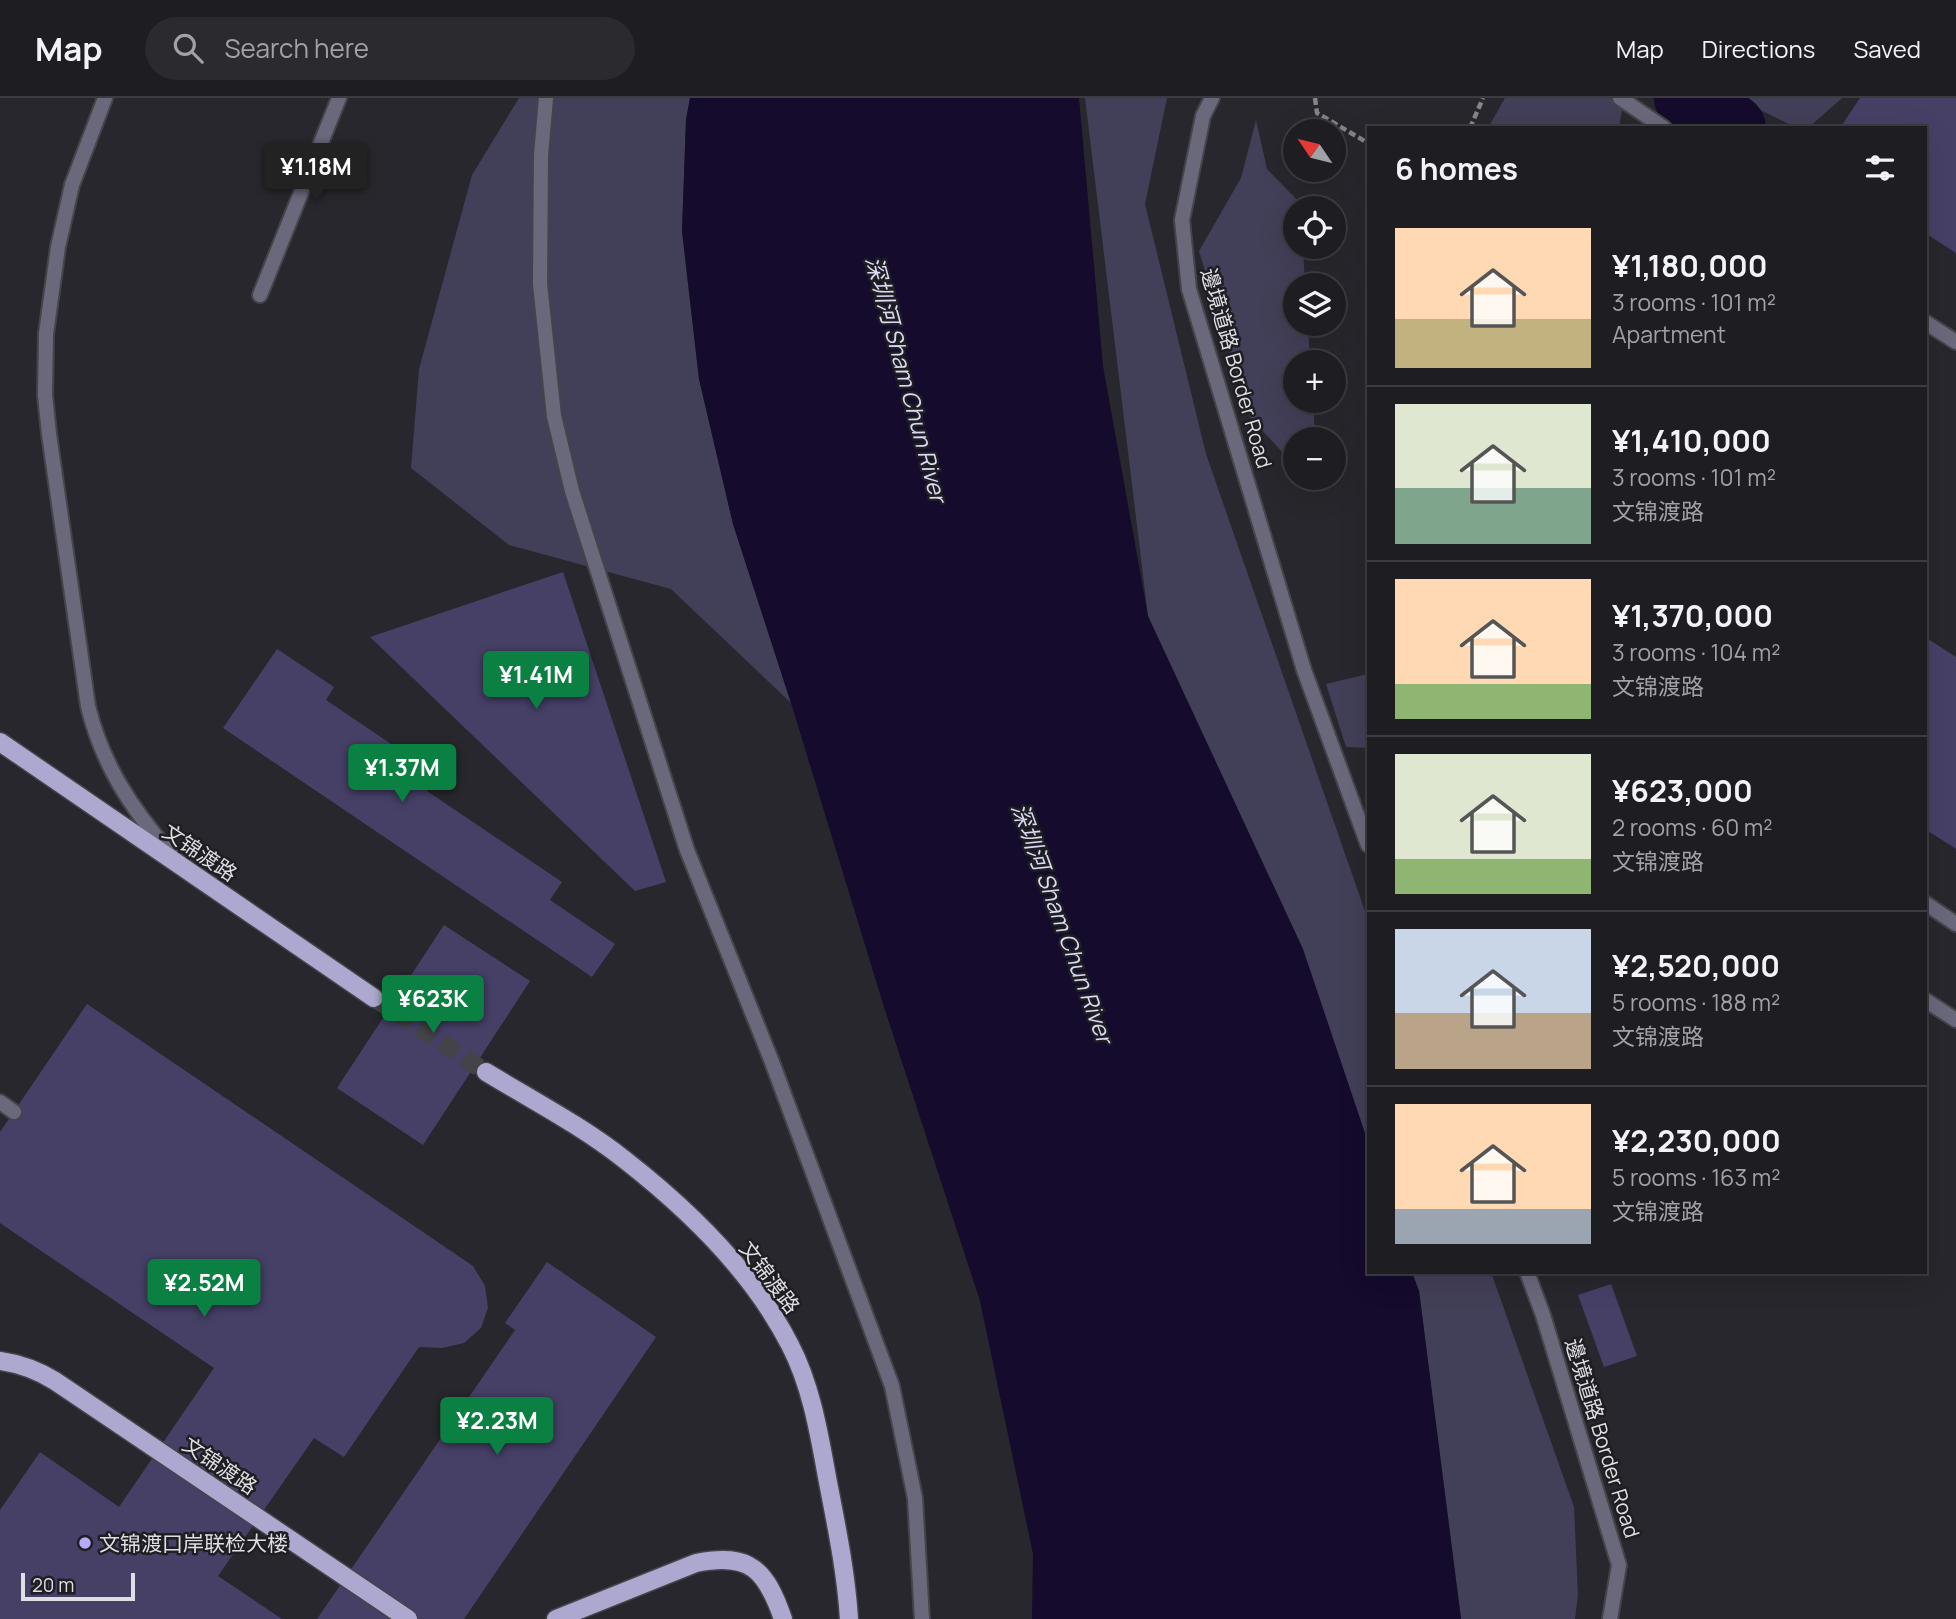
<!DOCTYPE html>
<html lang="en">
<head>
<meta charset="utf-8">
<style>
  :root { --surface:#1e1d22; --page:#2b2a2f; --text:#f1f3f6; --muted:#a1a2a5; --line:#3c3b40; --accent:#0b8043 }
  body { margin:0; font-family:Manrope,"Noto Sans SC",sans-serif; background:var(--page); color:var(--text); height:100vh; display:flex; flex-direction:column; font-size:26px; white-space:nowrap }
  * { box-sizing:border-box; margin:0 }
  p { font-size:23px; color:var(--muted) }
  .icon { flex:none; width:38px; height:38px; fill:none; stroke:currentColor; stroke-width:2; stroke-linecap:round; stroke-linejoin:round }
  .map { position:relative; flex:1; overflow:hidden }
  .sheet { position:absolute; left:1367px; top:28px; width:560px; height:1148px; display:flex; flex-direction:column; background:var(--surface); border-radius:0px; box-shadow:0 7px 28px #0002,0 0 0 2px var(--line) }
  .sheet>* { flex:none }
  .needle { width:46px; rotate:305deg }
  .controls { position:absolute; left:1283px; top:21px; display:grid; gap:14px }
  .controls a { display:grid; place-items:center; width:63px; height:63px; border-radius:50%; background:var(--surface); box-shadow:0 7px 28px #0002,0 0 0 2px var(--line); font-size:35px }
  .scale { position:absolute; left:21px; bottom:18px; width:114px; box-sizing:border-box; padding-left:7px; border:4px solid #dfdfe3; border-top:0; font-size:19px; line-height:24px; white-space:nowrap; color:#dfdfe3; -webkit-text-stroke:5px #1e1e23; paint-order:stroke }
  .price { position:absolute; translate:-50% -60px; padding:0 16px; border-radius:7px; background:var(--accent); color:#fff; font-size:23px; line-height:46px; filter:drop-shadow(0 2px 4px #0008) }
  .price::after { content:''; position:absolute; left:50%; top:42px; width:21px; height:16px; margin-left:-10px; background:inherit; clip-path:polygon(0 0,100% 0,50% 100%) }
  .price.current { background:#222; color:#fff }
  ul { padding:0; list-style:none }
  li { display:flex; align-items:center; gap:21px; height:175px; padding:0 28px }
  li+li { border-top:2px solid var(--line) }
  li span { display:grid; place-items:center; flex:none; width:196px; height:140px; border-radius:0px; color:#555 }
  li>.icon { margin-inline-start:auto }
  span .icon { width:84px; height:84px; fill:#fffc; stroke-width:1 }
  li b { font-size:30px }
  h2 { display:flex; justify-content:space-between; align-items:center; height:84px; padding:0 28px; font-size:30px }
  header { display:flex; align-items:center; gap:42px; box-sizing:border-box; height:98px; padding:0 35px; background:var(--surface); border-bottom:2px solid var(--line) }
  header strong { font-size:33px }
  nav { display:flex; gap:38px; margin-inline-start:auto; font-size:24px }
  .search { width:490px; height:63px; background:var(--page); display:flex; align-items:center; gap:18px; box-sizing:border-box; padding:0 24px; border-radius:38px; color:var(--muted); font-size:26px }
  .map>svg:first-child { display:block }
</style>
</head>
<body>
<header>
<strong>Map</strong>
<div class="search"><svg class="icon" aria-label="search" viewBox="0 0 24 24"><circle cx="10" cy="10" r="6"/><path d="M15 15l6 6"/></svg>Search here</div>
<nav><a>Map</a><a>Directions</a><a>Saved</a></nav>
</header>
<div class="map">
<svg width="1956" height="1521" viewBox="0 0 1956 1521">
  <rect width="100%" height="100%" fill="#28272d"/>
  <g fill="#423f58">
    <polygon points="519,0 690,0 686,22 682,133 699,281 733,426 791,605 671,491 509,447 411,370 419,271 472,77"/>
    <polygon points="1085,0 1167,0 1145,106 1206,356 1368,822 1368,1068 1148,518"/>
    <polygon points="1505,0 1624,0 1619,30 1488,30"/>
    <polygon points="1736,0 1842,0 1808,30 1797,30"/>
    <polygon points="1256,22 1267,71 1301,106 1302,110 1295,110 1295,149 1303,149 1305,187 1295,187 1295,226 1308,226 1310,264 1295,264 1295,303 1313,303 1315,341 1295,341 1295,368 1250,319 1199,153 1241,80"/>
    <polygon points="1368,576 1368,650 1346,649 1326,586"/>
    <polygon points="1411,1174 1491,1174 1574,1409 1578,1497 1575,1521 1461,1521 1419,1193"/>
  </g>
  <polygon fill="#140b2d" points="690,0 1079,0 1103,268 1148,518 1303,851 1368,1044 1368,1174 1412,1174 1419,1193 1461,1521 1032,1521 1033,1456 980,1203 884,909 791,605 733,426 699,281 682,133 686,22"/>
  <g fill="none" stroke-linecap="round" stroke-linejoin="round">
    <polyline stroke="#140b2d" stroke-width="68" points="1688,0 1732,30"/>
  </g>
  <g fill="#464067">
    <polygon points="1860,0 1956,0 1956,155 1925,135 1925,30 1840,30"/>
    <polygon points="563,474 666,784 635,793 370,539"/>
    <polygon points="1925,539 1956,559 1956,751 1925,731"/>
    <polygon points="277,551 334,589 326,602 437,677 427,693 562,784 550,802 615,846 592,879 223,630"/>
    <polygon points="444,827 530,883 423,1047 337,990"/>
    <polygon points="87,906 473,1168 485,1188 488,1210 481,1230 464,1245 442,1250 419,1249 344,1359 314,1340 218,1478 282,1521 0,1521 0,1412 40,1354 119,1409 214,1270 0,1125 0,1034"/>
    <polygon points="547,1164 656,1239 464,1521 317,1521 515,1232 505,1225"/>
    <polygon points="1611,1186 1637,1258 1604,1269 1578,1197"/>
  </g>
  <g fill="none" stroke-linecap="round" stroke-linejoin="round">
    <polyline stroke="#434348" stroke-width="18" stroke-dasharray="18 9" stroke-linecap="butt" points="374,900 486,974"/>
    <g stroke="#45444a" stroke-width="18">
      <g id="service">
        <path d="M 105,0 L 72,87 L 58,149 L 46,236 L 45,297 L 49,336 L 88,608 C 102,666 131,710 170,755"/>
        <polyline points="546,0 541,57 540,186 554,318 572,393 687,752 772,964 892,1288 915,1400 922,1521"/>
        <polyline points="1212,0 1203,18 1182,122 1189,191 1304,572 1368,747"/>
        <polyline points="1620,0 1664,30"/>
        <polyline points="1925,224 1956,244"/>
        <polyline points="1925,805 1956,826"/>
        <polyline points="1925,902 1956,922"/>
        <polyline points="0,1004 14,1014"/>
        <polyline points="1527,1174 1543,1217 1619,1467 1610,1521"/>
      </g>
    </g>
    <g stroke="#45444a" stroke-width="18">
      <polyline id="minor" points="260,197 339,0"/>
    </g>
    <g stroke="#45444a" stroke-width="21">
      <g id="primary">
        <polyline points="0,644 374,900"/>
        <path d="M 486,974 C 532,1002 582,1028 625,1062 C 689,1112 753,1174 790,1247 C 811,1287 819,1335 827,1379 C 836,1426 846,1473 849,1521"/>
        <path d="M 0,1263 C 21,1266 37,1272 55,1283 L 408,1521"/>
        <path d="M 556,1521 L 696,1465 C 750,1454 766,1472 783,1521"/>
      </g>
    </g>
    <g stroke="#848489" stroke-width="4.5" stroke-dasharray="7 3.5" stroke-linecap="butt">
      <polyline points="1315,0 1317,15 1368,45"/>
      <polyline points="1470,30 1483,0"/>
    </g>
    <use href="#service" stroke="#6a687b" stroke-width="14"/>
    <use href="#minor" stroke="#6a687b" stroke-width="14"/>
    <use href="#primary" stroke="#ada8cf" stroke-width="18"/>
  </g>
  <circle fill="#b7abf8" stroke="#1e1e23" stroke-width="2.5" cx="85" cy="1445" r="7"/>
  <g text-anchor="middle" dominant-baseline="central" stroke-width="5" stroke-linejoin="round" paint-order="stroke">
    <g font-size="21" fill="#dfdfe3" stroke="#1e1e23">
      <text transform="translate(1237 270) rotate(74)">邊境道路 Border Road</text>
      <text transform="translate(200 754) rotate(34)">文锦渡路</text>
      <text transform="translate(770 1179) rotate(53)">文锦渡路</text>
      <text transform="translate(1603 1340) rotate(73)">邊境道路 Border Road</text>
      <text transform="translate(220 1367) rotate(34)">文锦渡路</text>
    </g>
    <g font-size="21" fill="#dfdfe3" stroke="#1e1e23" text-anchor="start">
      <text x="99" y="1445">文锦渡口岸联检大楼</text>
    </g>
    <g font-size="23" font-style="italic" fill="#dcd9f5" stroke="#1e1e23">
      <text transform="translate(907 281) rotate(75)">深圳河 Sham Chun River</text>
      <text transform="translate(1063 825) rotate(70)">深圳河 Sham Chun River</text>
    </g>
  </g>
</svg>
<div class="controls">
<a><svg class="needle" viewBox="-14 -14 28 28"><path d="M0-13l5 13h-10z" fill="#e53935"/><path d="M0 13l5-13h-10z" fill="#a1a2a5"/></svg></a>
<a><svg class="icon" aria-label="locate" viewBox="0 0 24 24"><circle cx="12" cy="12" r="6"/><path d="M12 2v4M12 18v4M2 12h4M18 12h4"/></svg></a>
<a><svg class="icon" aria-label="layers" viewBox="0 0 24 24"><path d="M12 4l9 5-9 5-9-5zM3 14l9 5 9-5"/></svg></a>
<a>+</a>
<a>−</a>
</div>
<div class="scale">20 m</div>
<b class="price current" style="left:316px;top:105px">¥1.18M</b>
<b class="price" style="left:536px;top:613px">¥1.41M</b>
<b class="price" style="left:402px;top:706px">¥1.37M</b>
<b class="price" style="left:433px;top:937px">¥623K</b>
<b class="price" style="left:204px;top:1221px">¥2.52M</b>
<b class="price" style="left:497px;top:1359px">¥2.23M</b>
<section class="sheet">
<h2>6 homes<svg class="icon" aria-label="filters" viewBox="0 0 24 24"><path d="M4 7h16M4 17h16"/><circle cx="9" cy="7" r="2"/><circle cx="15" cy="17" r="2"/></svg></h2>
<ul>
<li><span style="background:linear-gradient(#ffd9b3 65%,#c2b280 0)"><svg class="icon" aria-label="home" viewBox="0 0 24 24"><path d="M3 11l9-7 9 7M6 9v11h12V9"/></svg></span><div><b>¥1,180,000</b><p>3 rooms · 101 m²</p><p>Apartment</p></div></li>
<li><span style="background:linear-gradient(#dfe7d0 60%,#7fa58c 0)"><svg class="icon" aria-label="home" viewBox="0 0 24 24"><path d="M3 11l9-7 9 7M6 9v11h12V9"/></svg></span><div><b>¥1,410,000</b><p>3 rooms · 101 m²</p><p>文锦渡路</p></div></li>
<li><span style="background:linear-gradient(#ffd9b3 75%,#8fb573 0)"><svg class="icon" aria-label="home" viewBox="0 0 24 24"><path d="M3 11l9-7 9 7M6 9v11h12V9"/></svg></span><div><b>¥1,370,000</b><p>3 rooms · 104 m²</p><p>文锦渡路</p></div></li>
<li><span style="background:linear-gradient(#dfe7d0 75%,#8fb573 0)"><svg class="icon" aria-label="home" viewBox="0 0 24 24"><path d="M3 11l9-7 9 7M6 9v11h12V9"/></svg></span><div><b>¥623,000</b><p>2 rooms · 60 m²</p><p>文锦渡路</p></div></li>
<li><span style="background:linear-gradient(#c9d6e8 60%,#b9a48a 0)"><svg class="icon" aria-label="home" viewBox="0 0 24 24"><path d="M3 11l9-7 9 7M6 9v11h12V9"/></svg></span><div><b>¥2,520,000</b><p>5 rooms · 188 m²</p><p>文锦渡路</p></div></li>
<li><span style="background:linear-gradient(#ffd9b3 75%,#9aa5b1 0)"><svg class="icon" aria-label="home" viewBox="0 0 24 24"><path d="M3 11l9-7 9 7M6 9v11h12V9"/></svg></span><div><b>¥2,230,000</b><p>5 rooms · 163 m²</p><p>文锦渡路</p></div></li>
</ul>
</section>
</div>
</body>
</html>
